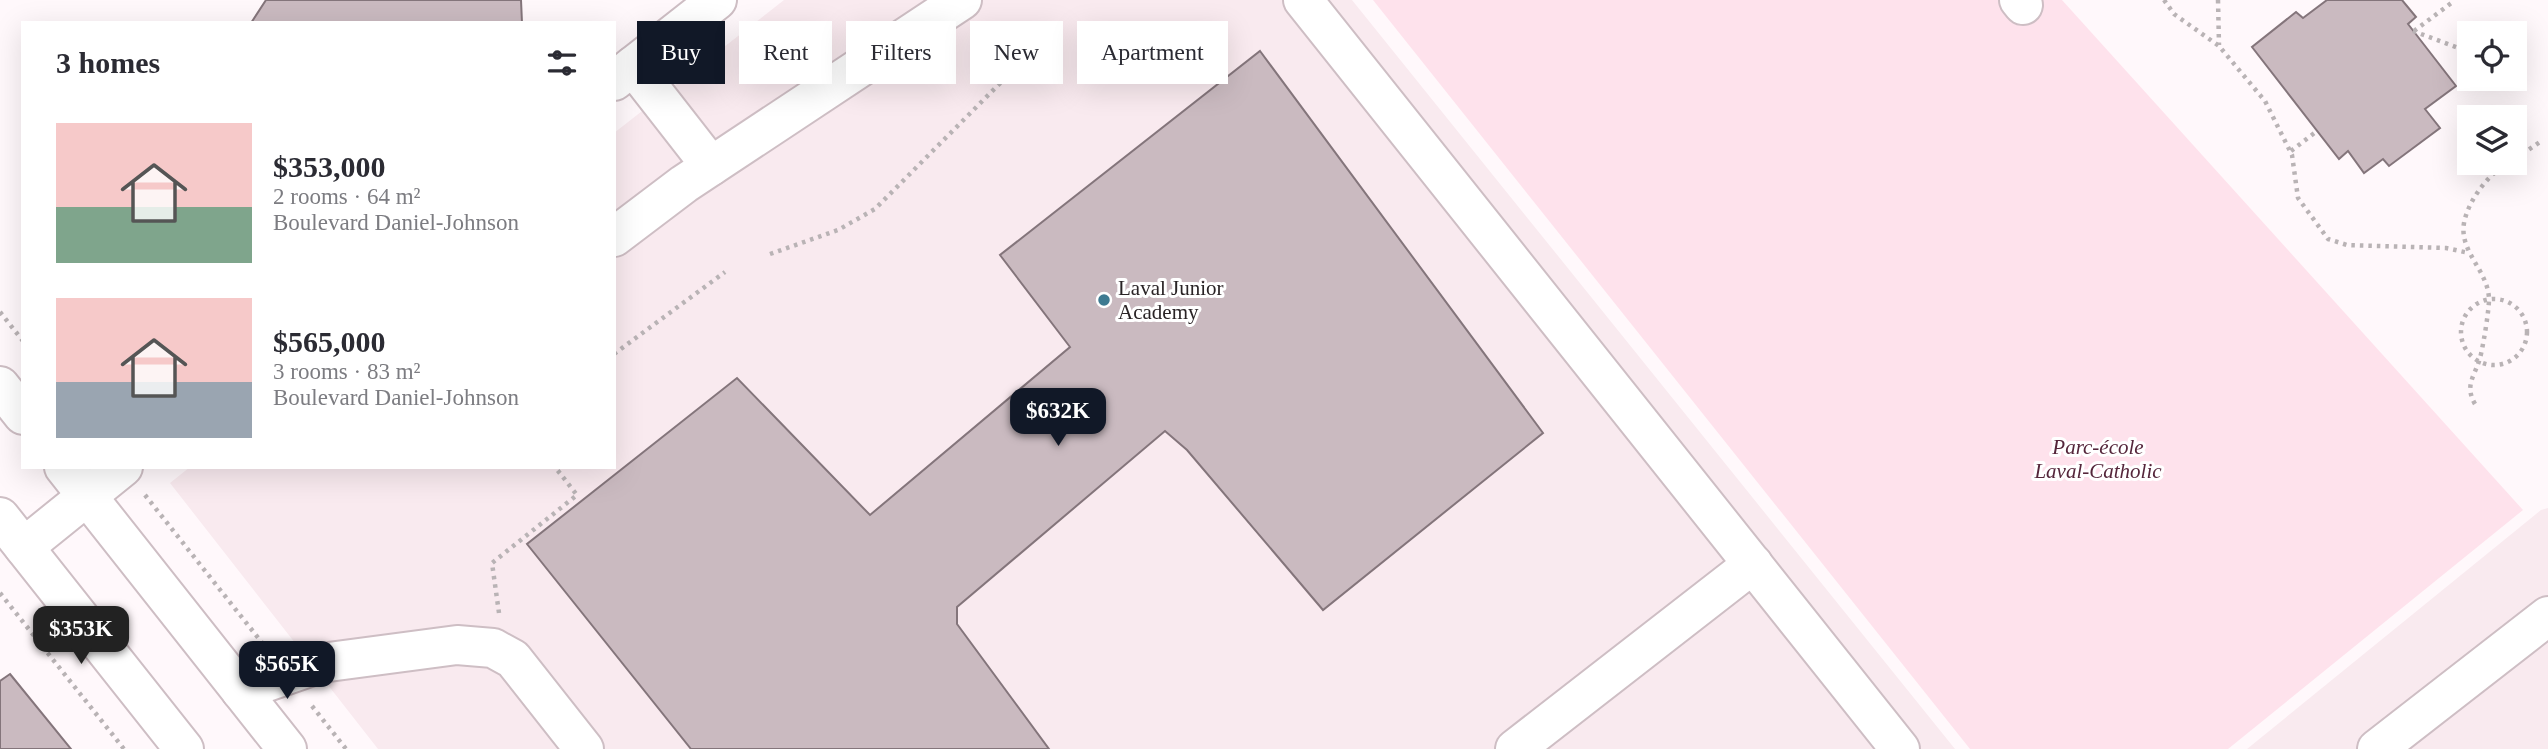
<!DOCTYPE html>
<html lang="en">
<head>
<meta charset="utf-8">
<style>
  :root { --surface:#fff; --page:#f7f7f7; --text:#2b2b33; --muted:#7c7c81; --accent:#111827 }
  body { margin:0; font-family:"Times New Roman",serif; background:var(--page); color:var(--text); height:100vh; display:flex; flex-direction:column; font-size:26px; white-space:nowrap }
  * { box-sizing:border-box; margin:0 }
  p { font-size:23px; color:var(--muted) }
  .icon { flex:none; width:38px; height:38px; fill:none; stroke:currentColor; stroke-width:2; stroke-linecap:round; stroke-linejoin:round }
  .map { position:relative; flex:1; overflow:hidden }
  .drawer { position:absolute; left:21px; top:21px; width:595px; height:448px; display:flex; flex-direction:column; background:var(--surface); border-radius:0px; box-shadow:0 7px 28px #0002 }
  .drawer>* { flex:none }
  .hud { position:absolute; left:637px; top:21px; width:665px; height:63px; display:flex; gap:14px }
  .controls { position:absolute; left:2457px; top:21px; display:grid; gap:14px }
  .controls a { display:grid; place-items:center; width:70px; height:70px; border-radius:0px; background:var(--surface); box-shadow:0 7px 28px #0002; font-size:35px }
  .price { position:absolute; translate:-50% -60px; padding:0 16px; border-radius:14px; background:var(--accent); color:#fff; font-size:23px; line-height:46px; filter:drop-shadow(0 2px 4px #0008) }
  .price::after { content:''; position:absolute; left:50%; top:42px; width:21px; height:16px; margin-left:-10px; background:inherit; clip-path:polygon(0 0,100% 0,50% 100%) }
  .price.on { background:#222; color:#fff }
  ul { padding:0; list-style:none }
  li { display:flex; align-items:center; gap:21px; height:175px; padding:0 35px }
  li span { display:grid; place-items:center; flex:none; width:196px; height:140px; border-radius:0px; color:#555 }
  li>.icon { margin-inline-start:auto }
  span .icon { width:84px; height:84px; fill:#fffc; stroke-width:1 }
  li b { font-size:30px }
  h2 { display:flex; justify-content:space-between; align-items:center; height:84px; padding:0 35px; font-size:30px }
  .pill { padding:0 24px; border-radius:0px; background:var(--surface); box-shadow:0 7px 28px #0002; font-size:24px; line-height:63px }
  .pill.on { background:var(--accent); color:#fff }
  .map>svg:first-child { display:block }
</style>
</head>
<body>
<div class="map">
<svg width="2548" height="749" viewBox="0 0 2548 749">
  <rect width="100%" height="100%" fill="#fff8fb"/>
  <g fill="#f9eaef">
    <polygon points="784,0 1352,0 1955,749 378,749 170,483 190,467 614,467 614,133"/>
    <polygon points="2548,508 2548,749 2247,749 2541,510"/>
  </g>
  <polygon fill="#fee2ec" points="1373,0 2062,0 2523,510 2228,749 1970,749"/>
  <g fill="#cabac0" stroke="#84757b" stroke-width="2">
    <polygon points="266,0 521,0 522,23 251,23"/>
    <polygon points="2327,0 2402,0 2416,17 2408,24 2456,86 2425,109 2440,128 2389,166 2383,159 2364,173 2348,151 2339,159 2252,47 2296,12 2303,18"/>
    <polygon points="1260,51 1543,433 1323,610 1187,450 1165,431 957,607 957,624 1049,749 691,749 527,544 737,378 870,515 1070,347 1000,255"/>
    <polygon points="10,674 71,749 0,749 0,681"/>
  </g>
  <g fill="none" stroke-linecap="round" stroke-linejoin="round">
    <g stroke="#cebec4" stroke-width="42">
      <g id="minor">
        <polyline points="1303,0 1900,749"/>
        <polyline points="2019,0 2023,5"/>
        <polyline points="633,66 711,166"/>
        <polyline points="614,81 717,0"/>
        <polyline points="614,237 684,184 962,0"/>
        <polyline points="0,386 23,415"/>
        <polyline points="64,467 287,749"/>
        <polyline points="0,517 184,749"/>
        <polyline points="24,547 123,467"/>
        <polyline points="241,691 321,663 457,645 493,648 513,659 584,749"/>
        <polyline points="1515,749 1753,564"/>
        <polyline points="2377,749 2548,616"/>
      </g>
    </g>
    <g stroke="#b9b3b5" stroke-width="4.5" stroke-dasharray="3.5 5" stroke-linecap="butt">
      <polyline points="2164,0 2174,14 2219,46 2265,101 2292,155 2298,198 2328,239 2347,245 2446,248 2469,253"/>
      <polyline points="2218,0 2219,45"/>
      <polyline points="2413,31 2469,52"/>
      <polyline points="2414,31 2454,1"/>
      <polyline points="2291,151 2317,131"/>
      <polyline points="2515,159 2540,142"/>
      <polyline points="770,254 838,230 875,209 1046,37"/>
      <circle cx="2494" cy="332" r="33"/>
      <polyline points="0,312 23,341"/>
      <polyline points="614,354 725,272"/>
      <path d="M 2475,404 C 2464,385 2475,376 2480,358 C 2483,347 2489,311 2489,299 C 2488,270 2459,252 2464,223 C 2468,201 2488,174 2508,163"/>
      <polyline points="145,495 263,644"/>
      <polyline points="0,593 124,749"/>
      <polyline points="499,613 492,563 577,495 555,467"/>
      <polyline points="312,706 346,749"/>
    </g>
    <use href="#minor" stroke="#fff" stroke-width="38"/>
  </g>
  <circle fill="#3d7a91" stroke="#fff" stroke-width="2.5" cx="1104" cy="300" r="7"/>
  <g text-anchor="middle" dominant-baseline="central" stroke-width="6" stroke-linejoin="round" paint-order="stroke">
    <g font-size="21" fill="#292325" stroke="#fff" text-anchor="start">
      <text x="1118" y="288">Laval Junior<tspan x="1118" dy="24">Academy</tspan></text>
    </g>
    <g font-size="21" font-style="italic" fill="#55263b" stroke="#fff">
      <text x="2098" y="447">Parc-école<tspan x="2098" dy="24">Laval-Catholic</tspan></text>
    </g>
  </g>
</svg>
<div class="controls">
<a><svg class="icon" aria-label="locate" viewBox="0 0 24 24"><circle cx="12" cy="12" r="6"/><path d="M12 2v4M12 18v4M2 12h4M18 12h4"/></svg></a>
<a><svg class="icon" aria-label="layers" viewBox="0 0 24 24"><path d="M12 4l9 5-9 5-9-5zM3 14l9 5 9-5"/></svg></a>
</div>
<b class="price" style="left:1058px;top:448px">$632K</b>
<b class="price on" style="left:81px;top:666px">$353K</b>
<b class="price" style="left:287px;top:701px">$565K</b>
<div class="hud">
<a class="pill on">Buy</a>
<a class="pill">Rent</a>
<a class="pill">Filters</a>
<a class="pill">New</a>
<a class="pill">Apartment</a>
</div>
<section class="drawer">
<h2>3 homes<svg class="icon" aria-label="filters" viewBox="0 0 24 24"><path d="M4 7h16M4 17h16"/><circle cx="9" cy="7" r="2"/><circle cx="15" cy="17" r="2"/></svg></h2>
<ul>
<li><span style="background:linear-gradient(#f6c9c9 60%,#7fa58c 0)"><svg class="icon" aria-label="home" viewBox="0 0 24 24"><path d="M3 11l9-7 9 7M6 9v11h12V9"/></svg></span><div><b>$353,000</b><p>2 rooms · 64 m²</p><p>Boulevard Daniel-Johnson</p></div></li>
<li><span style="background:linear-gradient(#f6c9c9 60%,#9aa5b1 0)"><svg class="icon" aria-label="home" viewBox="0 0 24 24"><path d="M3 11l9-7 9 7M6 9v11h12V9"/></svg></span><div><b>$565,000</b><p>3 rooms · 83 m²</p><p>Boulevard Daniel-Johnson</p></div></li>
</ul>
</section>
</div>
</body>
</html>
